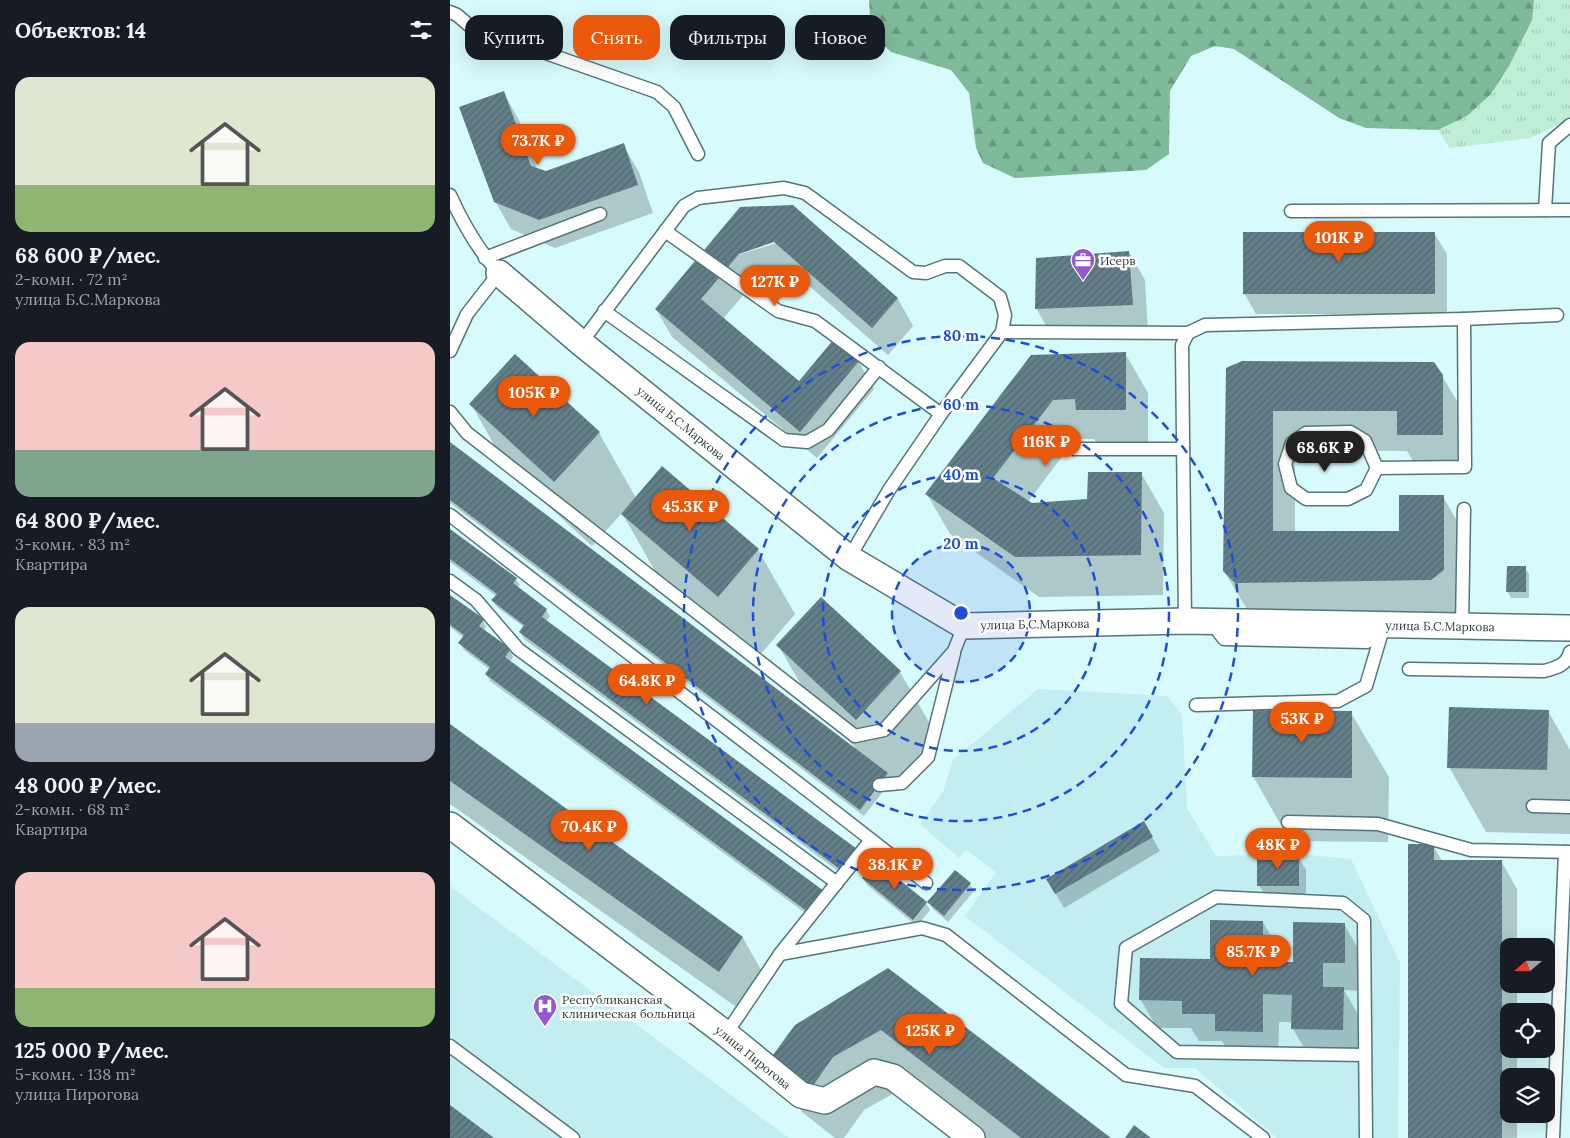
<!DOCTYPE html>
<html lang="ru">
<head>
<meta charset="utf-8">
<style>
  :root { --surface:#171b24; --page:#242831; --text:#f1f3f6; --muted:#9ea1a6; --accent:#ea580c }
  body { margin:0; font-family:Lora,serif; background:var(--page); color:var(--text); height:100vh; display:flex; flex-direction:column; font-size:19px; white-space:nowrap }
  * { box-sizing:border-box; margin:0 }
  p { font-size:16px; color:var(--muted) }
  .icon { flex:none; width:28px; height:28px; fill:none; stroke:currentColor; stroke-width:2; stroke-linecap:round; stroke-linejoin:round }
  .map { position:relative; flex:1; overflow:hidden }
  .drawer { display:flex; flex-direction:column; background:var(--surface); width:450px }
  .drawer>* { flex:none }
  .hud { position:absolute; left:15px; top:15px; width:475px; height:45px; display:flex; gap:10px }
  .needle { width:32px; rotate:250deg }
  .fabs { position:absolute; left:1050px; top:938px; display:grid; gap:10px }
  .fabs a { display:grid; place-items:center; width:55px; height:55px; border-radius:10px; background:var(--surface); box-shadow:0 5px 20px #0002; font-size:25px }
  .price { position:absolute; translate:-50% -42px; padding:0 11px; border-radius:18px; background:var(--accent); color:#fff; font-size:16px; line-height:32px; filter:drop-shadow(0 1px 2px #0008) }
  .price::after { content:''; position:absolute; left:50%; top:30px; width:15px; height:11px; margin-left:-8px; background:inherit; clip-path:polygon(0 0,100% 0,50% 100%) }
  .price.current { background:#222; color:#fff }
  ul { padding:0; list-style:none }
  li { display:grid; align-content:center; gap:10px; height:265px; padding:0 15px }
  li span { display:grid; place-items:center; height:155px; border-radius:15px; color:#555 }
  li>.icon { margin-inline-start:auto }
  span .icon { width:90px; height:90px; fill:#fffc; stroke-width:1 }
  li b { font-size:21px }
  h2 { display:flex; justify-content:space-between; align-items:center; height:60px; padding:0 15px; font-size:21px }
  .pill { padding:0 18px; border-radius:15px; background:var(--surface); box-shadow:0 5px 20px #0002; font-size:18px; line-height:45px }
  .pill.current { background:var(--accent); color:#fff }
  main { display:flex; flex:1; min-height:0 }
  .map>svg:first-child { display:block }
</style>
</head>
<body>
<main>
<section class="drawer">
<h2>Объектов: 14<svg class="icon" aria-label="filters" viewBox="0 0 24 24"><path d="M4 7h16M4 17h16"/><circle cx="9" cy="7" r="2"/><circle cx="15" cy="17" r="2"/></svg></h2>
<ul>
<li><span style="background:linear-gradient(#dfe7d0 70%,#8fb573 0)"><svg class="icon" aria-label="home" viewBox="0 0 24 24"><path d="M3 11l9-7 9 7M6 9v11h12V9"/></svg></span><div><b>68 600 ₽/мес.</b><p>2-комн. · 72 m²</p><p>улица Б.С.Маркова</p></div></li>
<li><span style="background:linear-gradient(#f6c9c9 70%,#7fa58c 0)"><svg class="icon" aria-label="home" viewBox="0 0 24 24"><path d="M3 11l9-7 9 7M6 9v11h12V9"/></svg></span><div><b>64 800 ₽/мес.</b><p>3-комн. · 83 m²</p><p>Квартира</p></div></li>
<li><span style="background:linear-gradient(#dfe7d0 75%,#9aa5b1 0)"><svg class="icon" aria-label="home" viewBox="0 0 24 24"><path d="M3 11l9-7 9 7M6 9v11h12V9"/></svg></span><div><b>48 000 ₽/мес.</b><p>2-комн. · 68 m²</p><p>Квартира</p></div></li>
<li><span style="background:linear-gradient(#f6c9c9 75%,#8fb573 0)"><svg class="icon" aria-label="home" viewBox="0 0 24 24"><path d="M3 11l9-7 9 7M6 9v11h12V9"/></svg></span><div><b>125 000 ₽/мес.</b><p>5-комн. · 138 m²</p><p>улица Пирогова</p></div></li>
</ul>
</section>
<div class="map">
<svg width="1120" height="1138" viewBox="0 0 1120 1138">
  <defs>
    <pattern id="grass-tufts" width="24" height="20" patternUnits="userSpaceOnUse" patternTransform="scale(1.25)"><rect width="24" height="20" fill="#beeed3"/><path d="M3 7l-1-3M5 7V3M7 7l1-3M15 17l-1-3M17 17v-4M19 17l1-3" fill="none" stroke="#a4cdb6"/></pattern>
    <pattern id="forest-firs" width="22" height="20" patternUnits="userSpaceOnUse" patternTransform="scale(1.25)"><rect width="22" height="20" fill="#7fbb9b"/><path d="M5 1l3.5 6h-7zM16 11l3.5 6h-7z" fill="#689980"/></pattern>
    <pattern id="building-hatch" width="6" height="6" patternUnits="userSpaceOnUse" patternTransform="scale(1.25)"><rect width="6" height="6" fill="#637f8a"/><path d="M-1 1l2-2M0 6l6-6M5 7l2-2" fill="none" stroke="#526972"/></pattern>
  </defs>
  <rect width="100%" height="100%" fill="#d7fafc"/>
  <g fill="#c2eef2">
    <polygon points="588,689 717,696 732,715 737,808 766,856 849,854 901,859 950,963 948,1138 827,1138 745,1068 714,1068 515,916 546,872 516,850 509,858 470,824 493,792 503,760"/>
    <polygon points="0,886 40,916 339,1138 0,1138"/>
  </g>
  <polygon fill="url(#grass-tufts)" points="1084,0 1120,0 1120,119 1080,138 1000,148 988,130 1017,116 1041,94 1059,66 1082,20"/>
  <polygon fill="url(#forest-firs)" points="419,0 1084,0 1082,20 1059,66 1041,94 1017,116 988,130 916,128 889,118 784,49 765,46 741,56 720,91 719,154 696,170 565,178 533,163 526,148 519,93 501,70 441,52 421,33"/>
  <g fill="#0003" fill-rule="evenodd">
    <polygon points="53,92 69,120 87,169 96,172 173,145 189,172 203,213 105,248 61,229 45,201"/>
    <path d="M 342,206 L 448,299 L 463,326 L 438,355 L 341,270 L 305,281 L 273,319 L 349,383 L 409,362 L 424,389 L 367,458 L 222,337 L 206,309 ZM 329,239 L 330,242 L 288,255 L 292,252 Z"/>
    <polygon points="984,233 997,254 997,314 806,314 794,293"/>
    <polygon points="679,252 695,280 698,332 602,336 586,308"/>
    <polygon points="675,353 698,393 698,450 651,450 644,439 625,439 578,502 582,504 639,500 691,473 714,513 713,595 589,597 500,534 477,494 582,356"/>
    <polygon points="65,356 149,433 186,498 308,550 345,614 305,661 209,578 172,513 142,546 58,469 21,404"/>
    <polygon points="777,369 992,376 1016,416 1015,474 971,474 957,451 845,450 845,532 950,533 993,497 1016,536 1016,610 1004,620 798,611 774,571"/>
    <polygon points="0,444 404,748 405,747 365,709 328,645 450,672 487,736 444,783 441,781 414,816 0,503"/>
    <polygon points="0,530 66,579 70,585 67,588 96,610 100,616 96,622 406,849 395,876 74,639 70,632 74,627 47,607 43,601 46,596 0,562"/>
    <polygon points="1075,568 1079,574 1079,598 1061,598 1057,591"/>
    <polygon points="0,596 33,620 36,627 33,631 60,650 63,657 60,662 373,892 362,918 40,681 36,674 40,670 14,650 10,643 14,638 0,627"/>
    <polygon points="1098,711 1120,750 1120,834 1036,832 999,767"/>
    <polygon points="901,713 939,777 938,842 840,841 803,776"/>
    <polygon points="0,726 293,938 315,977 292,1011 0,804"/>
    <polygon points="694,823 710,851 614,908 598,880"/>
    <polygon points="983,845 992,861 1051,861 1067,889 1067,946 1059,946 1059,984 1067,984 1067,1011 1059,1011 1059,1049 1067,1049 1067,1076 1059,1076 1059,1114 1067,1114 1067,1138 959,1138"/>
    <polygon points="848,856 856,870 856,900 817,899 809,885"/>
    <polygon points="426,862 476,903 480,910 467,926 417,885 413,878"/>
    <polygon points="505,872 520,884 524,891 498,922 483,909 479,902"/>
    <polygon points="813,922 829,950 829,963 844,963 894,924 910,952 910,991 894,990 909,1016 909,1057 859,1056 843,1029 843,1022 829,1022 828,1059 782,1059 772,1041 749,1041 741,1028 707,1028 691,1000 761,960"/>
    <polygon points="438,970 659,1138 534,1138 462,1083 414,1110 394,1138 385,1138 352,1112 321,1059"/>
  </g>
  <g fill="url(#building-hatch)">
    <polygon points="54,91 81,166 96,171 174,143 188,185 89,220 44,202 9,107"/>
    <polygon points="343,205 448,298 422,328 324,242 289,254 251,299 349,381 384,339 409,361 350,432 205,309 290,207"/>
    <rect x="793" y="232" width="192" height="62"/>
    <polygon points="679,251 683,305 585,309 586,258"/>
    <polygon points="676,352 676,410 626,410 625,399 603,400 543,478 582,503 637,499 638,472 692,472 691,555 565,557 475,494 581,355"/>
    <polygon points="65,354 150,432 104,482 19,404"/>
    <polygon points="792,361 984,362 993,375 993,435 947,435 947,411 823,411 823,531 949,531 949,495 994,495 994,570 981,580 785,583 773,571 776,368"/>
    <polygon points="0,442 438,773 410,810 0,500"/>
    <polygon points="212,466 309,549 268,597 171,514"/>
    <polygon points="0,529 67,578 63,583 97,609 92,617 407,849 391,870 69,632 74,625 41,600 47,594 0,559"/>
    <polygon points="1057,566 1076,566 1076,592 1056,592"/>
    <polygon points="0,595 34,619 29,626 61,649 55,657 374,891 358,912 35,674 40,667 8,643 14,635 0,625"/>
    <polygon points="371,597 451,671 406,720 326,645"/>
    <polygon points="999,707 1099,710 1097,770 997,768"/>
    <polygon points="803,710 902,711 902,778 802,777"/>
    <polygon points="0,724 293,937 269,972 0,781"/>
    <polygon points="694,821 703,837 605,894 596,879"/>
    <polygon points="958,844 984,844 984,860 1052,860 1052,1138 958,1138"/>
    <rect x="807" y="854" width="42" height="32"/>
    <polygon points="426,861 477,902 463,920 412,878"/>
    <polygon points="505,870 521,883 494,916 477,902"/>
    <polygon points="760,920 813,921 813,962 843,962 843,922 895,923 895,963 873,963 873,987 894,987 893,1030 841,1029 842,995 813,994 813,1032 765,1031 765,1014 732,1014 732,1001 689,1000 690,958 760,959"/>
    <polygon points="438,968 661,1138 571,1138 431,1030 383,1057 360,1090 320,1059 345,1025"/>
    <polygon points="0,1105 44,1138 0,1138"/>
    <polygon points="684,1125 701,1138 675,1138"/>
  </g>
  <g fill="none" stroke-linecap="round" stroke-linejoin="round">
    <g stroke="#567578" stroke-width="15">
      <g id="service">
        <polyline points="0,12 7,15 21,27 207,92 224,107 248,154"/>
        <path d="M 0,195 C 13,224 28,250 49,273 L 17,314 L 0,351"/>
        <polyline points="1095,210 1099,143 1120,125"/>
        <polyline points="841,211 1120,210"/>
        <polyline points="215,231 328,311 365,321 491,414"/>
        <polyline points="35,258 150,214"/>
        <polyline points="154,311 334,440 357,442 378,430 429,367"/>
        <polyline points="552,332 738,333"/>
        <polyline points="131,343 234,206 248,198 334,188 355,193 463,272 476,273 495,266 509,266 550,297 555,315 552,332 491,414 439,490 399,558"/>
        <polyline points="0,412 17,433 405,736 434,730 504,651 514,626"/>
        <polygon points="900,432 915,441 927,468 916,490 898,499 856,499 841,488 835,464 842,443 856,433"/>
        <polyline points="623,449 733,449"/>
        <polyline points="927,468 1015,467 1014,319"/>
        <path d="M 0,515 C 157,639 319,758 476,883"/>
        <polyline points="0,581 26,600 68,649 387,883"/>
        <polyline points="735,621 732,345 738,333 755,325 1014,319 1107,315"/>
        <polyline points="761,622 774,639 917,642 932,627"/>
        <polyline points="1012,626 1014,509"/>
        <path d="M 959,669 L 1094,671 C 1106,668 1117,665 1120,652"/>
        <polyline points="746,705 888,701 916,686 934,625"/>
        <polyline points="429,785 452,783 478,757 504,653"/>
        <polyline points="1083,806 1120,807"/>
        <polyline points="838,822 928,824 1021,850 1120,852"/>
        <polyline points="330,954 472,928 496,935 676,1075 745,1086 813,1138"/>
        <polyline points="276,1034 330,954 421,840"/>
        <polyline points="0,1046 123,1138"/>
        <polyline points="914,1055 727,1052 671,1004 676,948 766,897 893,903 914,920 916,1138"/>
        <polyline points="1103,1138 1115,852"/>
      </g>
    </g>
    <g stroke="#567578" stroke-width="28">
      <g id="minor">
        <polyline points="49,273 131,343 399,558 514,626 735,621 1120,628"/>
        <polyline points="0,825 276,1034 351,1095 375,1101 424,1072 443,1077 522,1138"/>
      </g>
    </g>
    <use href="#service" stroke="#fff" stroke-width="12"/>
    <use href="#minor" stroke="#fff" stroke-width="25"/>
  </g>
  <circle cx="511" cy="613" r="69" fill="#1d4ed8" fill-opacity=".12"/>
  <g fill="none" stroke="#1d4ed8" stroke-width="2.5" stroke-dasharray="9 6">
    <circle cx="511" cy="613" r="69"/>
    <circle cx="511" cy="613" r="138"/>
    <circle cx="511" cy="613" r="208"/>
    <circle cx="511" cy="613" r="277"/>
  </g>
  <defs>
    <g id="office-pin" transform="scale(1.25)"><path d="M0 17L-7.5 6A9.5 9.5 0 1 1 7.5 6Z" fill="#9458cf" stroke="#fff"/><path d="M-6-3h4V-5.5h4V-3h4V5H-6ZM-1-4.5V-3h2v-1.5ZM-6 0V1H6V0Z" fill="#fff"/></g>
    <g id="hospital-pin" transform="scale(1.25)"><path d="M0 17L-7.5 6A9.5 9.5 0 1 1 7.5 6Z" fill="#9458cf" stroke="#fff"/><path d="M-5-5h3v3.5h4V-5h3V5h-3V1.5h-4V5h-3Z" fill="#fff"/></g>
  </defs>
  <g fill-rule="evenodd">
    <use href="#office-pin" x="633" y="260"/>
    <use href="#hospital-pin" x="95" y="1006"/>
  </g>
  <g text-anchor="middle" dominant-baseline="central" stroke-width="5" stroke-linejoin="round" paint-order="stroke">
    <g font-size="12" fill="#2d3b3c" stroke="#fff" text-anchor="start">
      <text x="650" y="260">Исерв</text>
      <text x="112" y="999">Республиканская<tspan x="112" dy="14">клиническая больница</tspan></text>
    </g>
    <g font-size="12" fill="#2d3b3c" stroke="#fff">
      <text transform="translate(231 423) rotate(39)">улица Б.С.Маркова</text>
      <text transform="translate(585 624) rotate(-1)">улица Б.С.Маркова</text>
      <text transform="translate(990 626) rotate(1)">улица Б.С.Маркова</text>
      <text transform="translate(303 1057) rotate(39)">улица Пирогова</text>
    </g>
  </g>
  <circle cx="511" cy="613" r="8" fill="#1d4ed8" stroke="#fff" stroke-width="2.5"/>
  <g font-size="15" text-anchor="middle" font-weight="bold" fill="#1d4ed8" stroke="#fff" stroke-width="5" stroke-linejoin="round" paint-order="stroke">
    <text x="511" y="341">80 m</text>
    <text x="511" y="410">60 m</text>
    <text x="511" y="480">40 m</text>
    <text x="511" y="549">20 m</text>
  </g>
</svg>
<div class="fabs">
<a><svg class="needle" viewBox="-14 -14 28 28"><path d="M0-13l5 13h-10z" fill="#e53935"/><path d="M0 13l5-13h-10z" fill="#9ea1a6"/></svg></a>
<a><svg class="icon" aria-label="locate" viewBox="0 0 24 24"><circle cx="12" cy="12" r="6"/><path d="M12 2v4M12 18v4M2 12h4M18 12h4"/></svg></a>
<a><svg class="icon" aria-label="layers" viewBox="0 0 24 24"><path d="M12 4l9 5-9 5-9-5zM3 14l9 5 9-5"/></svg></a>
</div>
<b class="price" style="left:88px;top:166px">73.7K ₽</b>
<b class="price" style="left:889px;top:263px">101K ₽</b>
<b class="price" style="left:325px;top:307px">127K ₽</b>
<b class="price" style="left:84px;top:418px">105K ₽</b>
<b class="price" style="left:596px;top:467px">116K ₽</b>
<b class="price current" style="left:875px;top:473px">68.6K ₽</b>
<b class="price" style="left:240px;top:532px">45.3K ₽</b>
<b class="price" style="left:197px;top:706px">64.8K ₽</b>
<b class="price" style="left:852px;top:744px">53K ₽</b>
<b class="price" style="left:139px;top:852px">70.4K ₽</b>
<b class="price" style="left:828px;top:870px">48K ₽</b>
<b class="price" style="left:445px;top:890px">38.1K ₽</b>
<b class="price" style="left:803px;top:977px">85.7K ₽</b>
<b class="price" style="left:480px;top:1056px">125K ₽</b>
<div class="hud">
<a class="pill">Купить</a>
<a class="pill current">Снять</a>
<a class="pill">Фильтры</a>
<a class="pill">Новое</a>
</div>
</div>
</main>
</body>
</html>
